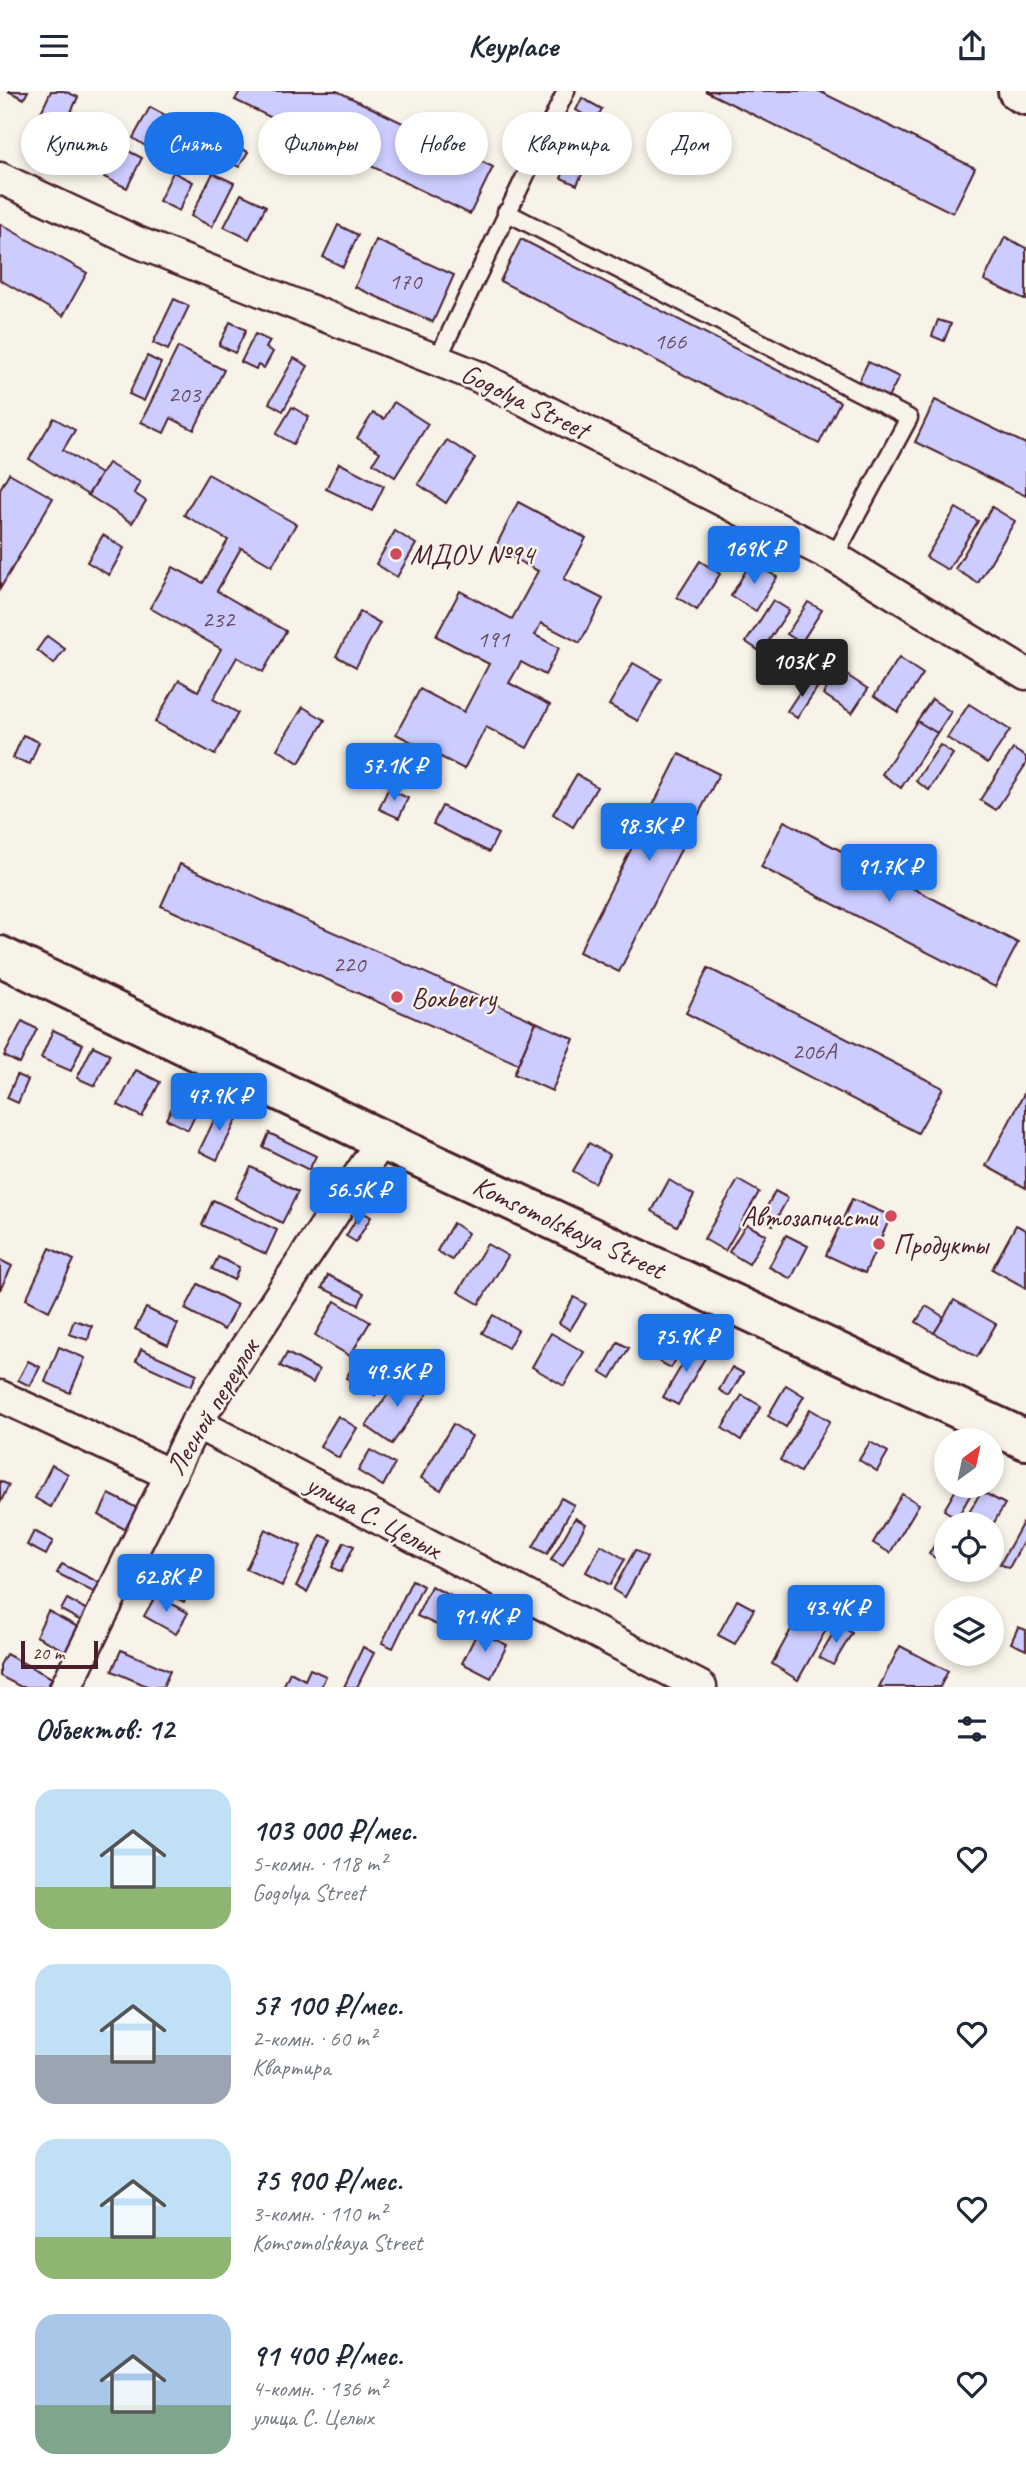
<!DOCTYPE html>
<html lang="ru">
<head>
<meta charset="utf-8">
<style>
  :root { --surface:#fff; --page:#f6f6f7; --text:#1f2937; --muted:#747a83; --accent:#1a73e8 }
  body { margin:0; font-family:Caveat,sans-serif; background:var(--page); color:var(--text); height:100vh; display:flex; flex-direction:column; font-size:26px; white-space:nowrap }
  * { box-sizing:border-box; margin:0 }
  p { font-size:23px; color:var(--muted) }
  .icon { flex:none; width:38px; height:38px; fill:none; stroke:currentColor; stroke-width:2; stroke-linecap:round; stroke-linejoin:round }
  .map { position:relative; height:1596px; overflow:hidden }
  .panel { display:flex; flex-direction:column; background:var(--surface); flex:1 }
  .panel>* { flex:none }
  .banner { position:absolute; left:21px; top:21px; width:985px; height:63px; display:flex; gap:14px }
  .needle { width:46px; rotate:33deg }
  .tools { position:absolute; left:934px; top:1337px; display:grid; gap:14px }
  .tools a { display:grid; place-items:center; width:70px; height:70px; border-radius:50%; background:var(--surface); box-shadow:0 4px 10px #0003; font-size:35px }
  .scale { position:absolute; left:21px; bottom:18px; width:77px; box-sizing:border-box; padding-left:7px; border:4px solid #4a1f2b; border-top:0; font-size:19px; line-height:24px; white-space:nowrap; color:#4a1f2b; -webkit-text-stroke:5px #f7f3e8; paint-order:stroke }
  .price { position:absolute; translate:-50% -60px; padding:0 16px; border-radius:7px; background:var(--accent); color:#fff; font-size:23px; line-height:46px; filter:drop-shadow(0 2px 4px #0008) }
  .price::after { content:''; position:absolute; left:50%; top:42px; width:21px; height:16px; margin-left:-10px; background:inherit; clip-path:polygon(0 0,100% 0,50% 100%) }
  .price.on { background:#222; color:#fff }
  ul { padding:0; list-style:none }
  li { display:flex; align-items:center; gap:21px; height:175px; padding:0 35px }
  li span { display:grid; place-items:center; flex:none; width:196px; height:140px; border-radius:21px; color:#555 }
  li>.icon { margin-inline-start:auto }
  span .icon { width:84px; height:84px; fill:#fffc; stroke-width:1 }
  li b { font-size:30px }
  h2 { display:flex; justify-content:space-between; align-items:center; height:84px; padding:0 35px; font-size:30px }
  .pill { padding:0 24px; border-radius:32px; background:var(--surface); box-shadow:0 4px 10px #0003; font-size:24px; line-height:63px }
  .pill.on { background:var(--accent); color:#fff }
  header { display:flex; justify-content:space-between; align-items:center; height:91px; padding:0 35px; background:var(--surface); font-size:32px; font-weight:700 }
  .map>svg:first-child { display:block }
</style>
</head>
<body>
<header><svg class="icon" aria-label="menu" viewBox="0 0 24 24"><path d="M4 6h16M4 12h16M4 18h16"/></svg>Keyplace<svg class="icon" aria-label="share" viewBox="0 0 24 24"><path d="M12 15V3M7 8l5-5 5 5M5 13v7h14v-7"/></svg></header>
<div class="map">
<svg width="1026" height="1596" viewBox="0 0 1026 1596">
  <rect width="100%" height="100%" fill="#f7f3e8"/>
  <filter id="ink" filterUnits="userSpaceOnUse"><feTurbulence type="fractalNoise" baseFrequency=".0143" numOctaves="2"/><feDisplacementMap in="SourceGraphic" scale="14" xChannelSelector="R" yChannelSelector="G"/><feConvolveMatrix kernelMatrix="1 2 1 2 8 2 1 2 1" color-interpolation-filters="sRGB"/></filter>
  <g filter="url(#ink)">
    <g fill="#ccf" stroke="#4a1f2b" stroke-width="2">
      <polygon points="8,0 28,0 24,8"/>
      <polygon points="51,0 64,0 78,6 50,67 25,55"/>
      <polygon points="240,0 337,0 493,76 470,123 235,9"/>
      <polygon points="705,0 819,0 975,77 953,122"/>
      <polygon points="582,7 602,18 595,30 576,19"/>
      <polygon points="150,16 165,24 147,56 133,47"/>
      <polygon points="70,37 92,47 78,75 57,65"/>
      <polygon points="225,49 248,61 239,76 217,65"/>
      <polygon points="119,55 142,67 127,97 104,86"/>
      <polygon points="573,63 588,70 577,94 561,87"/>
      <polygon points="173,81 193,91 179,120 159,110"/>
      <polygon points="213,82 234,92 212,136 191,125"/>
      <polygon points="241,103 266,115 249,148 224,136"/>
      <polygon points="0,133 87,182 63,225 0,189"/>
      <polygon points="338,134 358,144 343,176 323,166"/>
      <polygon points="1005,146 1026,157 1026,209 984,189"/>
      <polygon points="521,148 840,311 819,353 500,190"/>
      <polygon points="376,149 454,184 433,231 355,196"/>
      <polygon points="174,208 189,215 168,259 153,252"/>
      <polygon points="938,229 951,233 944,250 932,245"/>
      <polygon points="230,231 246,239 235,262 219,254"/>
      <polygon points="255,243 270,250 266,257 273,261 264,277 258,274 256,278 241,271"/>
      <polygon points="178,256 224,279 194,339 171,327 164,342 141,331"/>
      <polygon points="147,265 161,272 144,310 129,303"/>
      <polygon points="294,267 308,275 283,320 269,312"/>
      <polygon points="868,271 899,286 888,307 858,292"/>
      <polygon points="935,309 1026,353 1026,405 915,351"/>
      <polygon points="394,311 428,333 395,386 373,372 380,361 357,347 373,322 384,328"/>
      <polygon points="292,316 309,326 293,353 276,343"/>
      <polygon points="54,327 75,339 63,359 101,383 88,404 29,368"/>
      <polygon points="447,349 475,367 446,412 418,393"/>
      <polygon points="108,372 140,391 134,402 146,410 132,432 88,404"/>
      <polygon points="339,372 384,395 372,420 326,398"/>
      <polygon points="9,382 53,407 0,498 0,398"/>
      <polygon points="208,383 296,433 272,475 241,457 217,500 286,540 263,581 237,566 213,608 238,622 215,664 155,631 179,589 198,600 221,558 150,517 173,476 203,492 228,449 184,424"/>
      <polygon points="518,411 586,447 564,488 603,508 580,552 541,532 535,544 559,557 545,584 521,571 509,592 550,614 527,657 486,636 464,678 396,643 420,598 464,621 489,573 436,545 460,500 512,528 538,480 495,457"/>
      <polygon points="992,416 1015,430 978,492 955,478"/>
      <polygon points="956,417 978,430 948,479 926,466"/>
      <polygon points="395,440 416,453 397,486 376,473"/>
      <polygon points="103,444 124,457 109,484 87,471"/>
      <polygon points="700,470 720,483 697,519 677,506"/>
      <polygon points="751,471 777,486 756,520 731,505"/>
      <polygon points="773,509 789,519 761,561 746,551"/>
      <polygon points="808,511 822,519 801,552 787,543"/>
      <polygon points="360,521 380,532 356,576 336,565"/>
      <polygon points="47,545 65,558 54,573 37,559"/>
      <polygon points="899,567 923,583 898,621 874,605"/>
      <polygon points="633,572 661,588 638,630 609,614"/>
      <polygon points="839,579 868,598 852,622 823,603"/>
      <polygon points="807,590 817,597 797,627 787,620"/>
      <polygon points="932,608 951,621 937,642 917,630"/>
      <polygon points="969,613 1010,639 988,672 947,647"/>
      <polygon points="303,616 325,629 299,672 277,658"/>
      <polygon points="917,630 937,642 901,697 882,683"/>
      <polygon points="23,644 39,651 30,673 13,667"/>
      <polygon points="940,654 953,663 929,699 916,690"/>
      <polygon points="1013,658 1026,666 1026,673 996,719 980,709"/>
      <polygon points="679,663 719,683 619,881 579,861"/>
      <polygon points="577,683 597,696 573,736 553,723"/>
      <polygon points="388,698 408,707 399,727 379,718"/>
      <polygon points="442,715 498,743 489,761 433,733"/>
      <polygon points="784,730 1018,852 995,896 761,776"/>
      <polygon points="180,773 536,931 518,973 161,815"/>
      <polygon points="708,877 943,997 918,1042 686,922"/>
      <polygon points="22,930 37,938 20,973 4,965"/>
      <polygon points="536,931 574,948 552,1000 514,983"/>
      <polygon points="53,939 83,953 71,980 41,967"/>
      <polygon points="93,955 110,963 95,995 77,987"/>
      <polygon points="136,979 160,991 142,1026 118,1014"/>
      <polygon points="17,984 28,989 18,1012 7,1007"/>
      <polygon points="181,999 202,1011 188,1039 166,1028"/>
      <polygon points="1026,999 1026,1097 986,1075"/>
      <polygon points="221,1015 239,1024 217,1069 199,1060"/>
      <polygon points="269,1042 316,1065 309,1079 263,1056"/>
      <polygon points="589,1052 610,1064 594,1092 573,1080"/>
      <polygon points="251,1076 298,1101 282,1132 235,1107"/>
      <polygon points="669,1089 694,1104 677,1135 652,1120"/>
      <polygon points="738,1089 759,1101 725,1160 704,1148"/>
      <polygon points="775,1100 788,1107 773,1134 761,1127"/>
      <polygon points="852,1108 891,1125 865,1182 826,1164"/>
      <polygon points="213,1109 277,1139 266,1163 202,1134"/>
      <polygon points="361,1120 371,1126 356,1151 346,1145"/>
      <polygon points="453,1132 468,1142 452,1169 437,1160"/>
      <polygon points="746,1133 766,1144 749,1173 729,1161"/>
      <polygon points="1016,1134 1026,1139 1026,1197 992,1178"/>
      <polygon points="786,1144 808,1155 791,1188 769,1176"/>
      <polygon points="487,1153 508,1165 479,1213 458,1201"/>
      <polygon points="50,1157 74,1169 49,1220 26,1208"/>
      <polygon points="218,1166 239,1176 234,1189 212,1178"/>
      <polygon points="0,1169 12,1175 0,1199"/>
      <polygon points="328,1184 364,1202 359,1214 322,1197"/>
      <polygon points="198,1193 237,1214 224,1239 185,1218"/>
      <polygon points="574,1206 586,1213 570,1239 559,1232"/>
      <polygon points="954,1209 996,1233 977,1266 934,1242"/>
      <polygon points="335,1210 370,1231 350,1265 315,1244"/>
      <polygon points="926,1215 944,1226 934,1242 916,1231"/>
      <polygon points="146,1217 178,1233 168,1254 135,1238"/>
      <polygon points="493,1224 518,1239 508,1257 482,1242"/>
      <polygon points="74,1229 92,1235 88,1249 69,1243"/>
      <polygon points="668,1238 687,1249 671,1277 651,1266"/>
      <polygon points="551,1242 584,1261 564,1295 532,1276"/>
      <polygon points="618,1251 629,1257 611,1287 601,1281"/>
      <polygon points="695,1252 709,1260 678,1314 663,1306"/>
      <polygon points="59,1256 85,1267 70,1302 45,1291"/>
      <polygon points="141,1258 197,1283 191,1295 136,1270"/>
      <polygon points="287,1262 319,1279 313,1292 280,1275"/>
      <polygon points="28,1270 40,1276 30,1295 18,1289"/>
      <polygon points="356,1270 385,1286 375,1304 346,1287"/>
      <polygon points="732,1276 743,1282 729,1305 719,1299"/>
      <polygon points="401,1284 428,1302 392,1353 366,1335"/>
      <polygon points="786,1294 804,1305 786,1336 768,1325"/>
      <polygon points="742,1304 761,1315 741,1349 722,1337"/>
      <polygon points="810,1318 830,1330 800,1381 780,1369"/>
      <polygon points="338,1325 357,1337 339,1367 320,1355"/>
      <polygon points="453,1333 472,1345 441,1399 421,1387"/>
      <polygon points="870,1351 888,1361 877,1380 859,1369"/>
      <polygon points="370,1359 395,1373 383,1395 358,1380"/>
      <polygon points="52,1374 68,1383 51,1416 35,1407"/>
      <polygon points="0,1390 9,1394 0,1412"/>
      <polygon points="958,1395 972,1401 957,1427 944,1419"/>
      <polygon points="981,1400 1005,1413 992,1435 964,1431"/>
      <polygon points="109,1403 139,1418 128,1440 99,1424"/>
      <polygon points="902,1403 919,1413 890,1462 873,1452"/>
      <polygon points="561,1407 574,1414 547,1463 533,1456"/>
      <polygon points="1026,1426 1026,1446 1009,1477 1000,1473"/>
      <polygon points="575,1427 586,1433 563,1475 551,1469"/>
      <polygon points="946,1435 947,1455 939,1469 929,1463"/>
      <polygon points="265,1438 301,1455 282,1495 246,1478"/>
      <polygon points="34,1440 53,1450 46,1464 27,1454"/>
      <polygon points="321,1444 332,1449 307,1501 296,1495"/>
      <polygon points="344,1451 354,1455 341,1481 332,1476"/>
      <polygon points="601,1454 625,1468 610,1494 586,1481"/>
      <polygon points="635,1459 647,1466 625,1506 613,1499"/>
      <polygon points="62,1473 102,1493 97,1503 57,1482"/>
      <polygon points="155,1486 189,1502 184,1511 151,1495"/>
      <polygon points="412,1489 423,1495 393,1557 382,1552"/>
      <polygon points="431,1495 453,1506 439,1535 417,1525"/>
      <polygon points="156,1504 188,1522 176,1543 144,1525"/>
      <polygon points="67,1508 89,1520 83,1531 61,1519"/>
      <polygon points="737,1509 754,1518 735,1553 718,1544"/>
      <polygon points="804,1515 831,1530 798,1589 772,1573"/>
      <polygon points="48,1520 80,1537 67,1561 36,1545"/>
      <polygon points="838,1534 852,1542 833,1574 819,1566"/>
      <polygon points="1018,1536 1026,1539 1026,1559 1011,1552"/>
      <polygon points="478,1540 507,1554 491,1587 462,1572"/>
      <polygon points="900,1555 948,1580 940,1596 879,1596"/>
      <polygon points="363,1556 374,1562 357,1596 344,1596"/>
      <polygon points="121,1559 170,1580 163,1596 149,1596 112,1580"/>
      <polygon points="6,1563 52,1587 47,1596 21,1596 0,1585 0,1574"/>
      <polygon points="310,1578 326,1585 321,1596 283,1596 290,1581 305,1589"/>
    </g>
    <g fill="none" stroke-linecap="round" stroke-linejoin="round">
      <g stroke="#4a1f2b" stroke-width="21">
        <g id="service">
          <polyline points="506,121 909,327 834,466"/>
          <polyline points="437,269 566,0"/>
        </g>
      </g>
      <g stroke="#4a1f2b" stroke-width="35">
        <g id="minor">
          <polyline points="0,87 137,151 477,285 834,466 1026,583"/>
          <polyline points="0,1305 171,1384"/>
          <polyline points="196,1332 701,1596"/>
          <polyline points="66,1596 196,1332 382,1049"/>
        </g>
      </g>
      <g stroke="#4a1f2b" stroke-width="44">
        <polyline id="tertiary" points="0,865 382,1049 1026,1349"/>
      </g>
      <g stroke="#4a1f2b" stroke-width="44">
        <polyline id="secondary" points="1018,0 1026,4"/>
      </g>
      <use href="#service" stroke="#f7f3e8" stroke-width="16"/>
      <use href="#minor" stroke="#f7f3e8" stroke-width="30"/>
      <use href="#tertiary" stroke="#f7f3e8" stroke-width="38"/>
      <use href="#secondary" stroke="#f7f3e8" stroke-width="38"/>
    </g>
  </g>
  <g fill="#d1495b" stroke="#f7f3e8" stroke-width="2.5">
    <circle cx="396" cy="463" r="7"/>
    <circle cx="397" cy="906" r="7"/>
    <circle cx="891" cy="1125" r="7"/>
    <circle cx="879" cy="1153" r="7"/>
  </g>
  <g text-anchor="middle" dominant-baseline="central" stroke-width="5" stroke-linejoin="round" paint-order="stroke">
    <g font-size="24" fill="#6a4a60">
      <text x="405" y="190">170</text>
      <text x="670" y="250">166</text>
      <text x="184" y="303">203</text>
      <text x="218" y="528">232</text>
      <text x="493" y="548">191</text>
      <text x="349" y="873">220</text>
      <text x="814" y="960">206А</text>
    </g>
    <g font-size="28" fill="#4a1f2b" stroke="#f7f3e8">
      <text transform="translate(525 310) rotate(26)">Gogolya Street</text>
      <text transform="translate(569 1136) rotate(25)">Komsomolskaya Street</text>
      <text transform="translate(212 1316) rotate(-59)">Лесной переулок</text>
      <text transform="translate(374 1425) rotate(28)">улица С. Целых</text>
    </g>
    <g font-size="28" fill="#4a1f2b" stroke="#f7f3e8" text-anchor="start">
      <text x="410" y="463">МДОУ №94</text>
      <text x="411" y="906">Boxberry</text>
      <text x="877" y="1125" text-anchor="end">Автозапчасти</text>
      <text x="893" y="1153">Продукты</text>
    </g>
  </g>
</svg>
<div class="tools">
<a><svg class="needle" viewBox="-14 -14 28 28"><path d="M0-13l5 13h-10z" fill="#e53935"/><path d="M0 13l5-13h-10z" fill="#747a83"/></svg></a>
<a><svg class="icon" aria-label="locate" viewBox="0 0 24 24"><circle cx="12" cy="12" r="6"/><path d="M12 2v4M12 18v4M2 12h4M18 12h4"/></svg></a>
<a><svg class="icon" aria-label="layers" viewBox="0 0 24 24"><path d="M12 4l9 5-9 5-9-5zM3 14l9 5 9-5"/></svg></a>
</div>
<div class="scale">20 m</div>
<b class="price" style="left:754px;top:495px">169K ₽</b>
<b class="price on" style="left:802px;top:608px">103K ₽</b>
<b class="price" style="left:394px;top:712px">57.1K ₽</b>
<b class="price" style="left:649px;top:772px">98.3K ₽</b>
<b class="price" style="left:889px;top:813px">91.7K ₽</b>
<b class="price" style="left:219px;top:1042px">47.9K ₽</b>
<b class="price" style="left:358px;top:1136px">56.5K ₽</b>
<b class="price" style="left:686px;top:1283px">75.9K ₽</b>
<b class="price" style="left:397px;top:1318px">49.5K ₽</b>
<b class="price" style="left:166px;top:1523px">62.8K ₽</b>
<b class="price" style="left:836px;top:1554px">43.4K ₽</b>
<b class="price" style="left:485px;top:1563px">91.4K ₽</b>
<div class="banner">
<a class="pill">Купить</a>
<a class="pill on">Снять</a>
<a class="pill">Фильтры</a>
<a class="pill">Новое</a>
<a class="pill">Квартира</a>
<a class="pill">Дом</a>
</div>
</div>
<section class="panel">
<h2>Объектов: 12<svg class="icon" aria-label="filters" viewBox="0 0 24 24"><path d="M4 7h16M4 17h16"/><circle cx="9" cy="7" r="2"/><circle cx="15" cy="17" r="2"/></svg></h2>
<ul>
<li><span style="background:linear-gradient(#bfe0f5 70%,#8fb573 0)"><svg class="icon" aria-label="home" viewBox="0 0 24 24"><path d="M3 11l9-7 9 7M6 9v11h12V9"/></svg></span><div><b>103 000 ₽/мес.</b><p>5-комн. · 118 m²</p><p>Gogolya Street</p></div><svg class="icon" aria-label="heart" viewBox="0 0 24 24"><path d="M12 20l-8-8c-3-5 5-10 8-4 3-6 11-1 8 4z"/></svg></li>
<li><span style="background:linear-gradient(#bfe0f5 65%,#9aa5b1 0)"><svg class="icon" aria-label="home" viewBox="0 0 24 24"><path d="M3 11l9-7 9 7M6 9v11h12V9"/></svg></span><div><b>57 100 ₽/мес.</b><p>2-комн. · 60 m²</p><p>Квартира</p></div><svg class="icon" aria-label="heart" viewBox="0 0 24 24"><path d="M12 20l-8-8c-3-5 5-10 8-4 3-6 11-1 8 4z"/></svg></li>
<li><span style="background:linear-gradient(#bfe0f5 70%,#8fb573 0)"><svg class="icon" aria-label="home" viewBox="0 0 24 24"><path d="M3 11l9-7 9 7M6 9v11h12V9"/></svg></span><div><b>75 900 ₽/мес.</b><p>3-комн. · 110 m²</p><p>Komsomolskaya Street</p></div><svg class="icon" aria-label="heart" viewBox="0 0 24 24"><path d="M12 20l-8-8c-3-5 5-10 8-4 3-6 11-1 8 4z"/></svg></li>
<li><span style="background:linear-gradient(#a9c7e8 65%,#7fa58c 0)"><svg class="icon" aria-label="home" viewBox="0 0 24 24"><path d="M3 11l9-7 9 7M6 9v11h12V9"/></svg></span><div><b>91 400 ₽/мес.</b><p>4-комн. · 136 m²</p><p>улица С. Целых</p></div><svg class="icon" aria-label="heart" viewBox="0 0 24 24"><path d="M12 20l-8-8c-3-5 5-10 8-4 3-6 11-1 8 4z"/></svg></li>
</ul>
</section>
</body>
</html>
